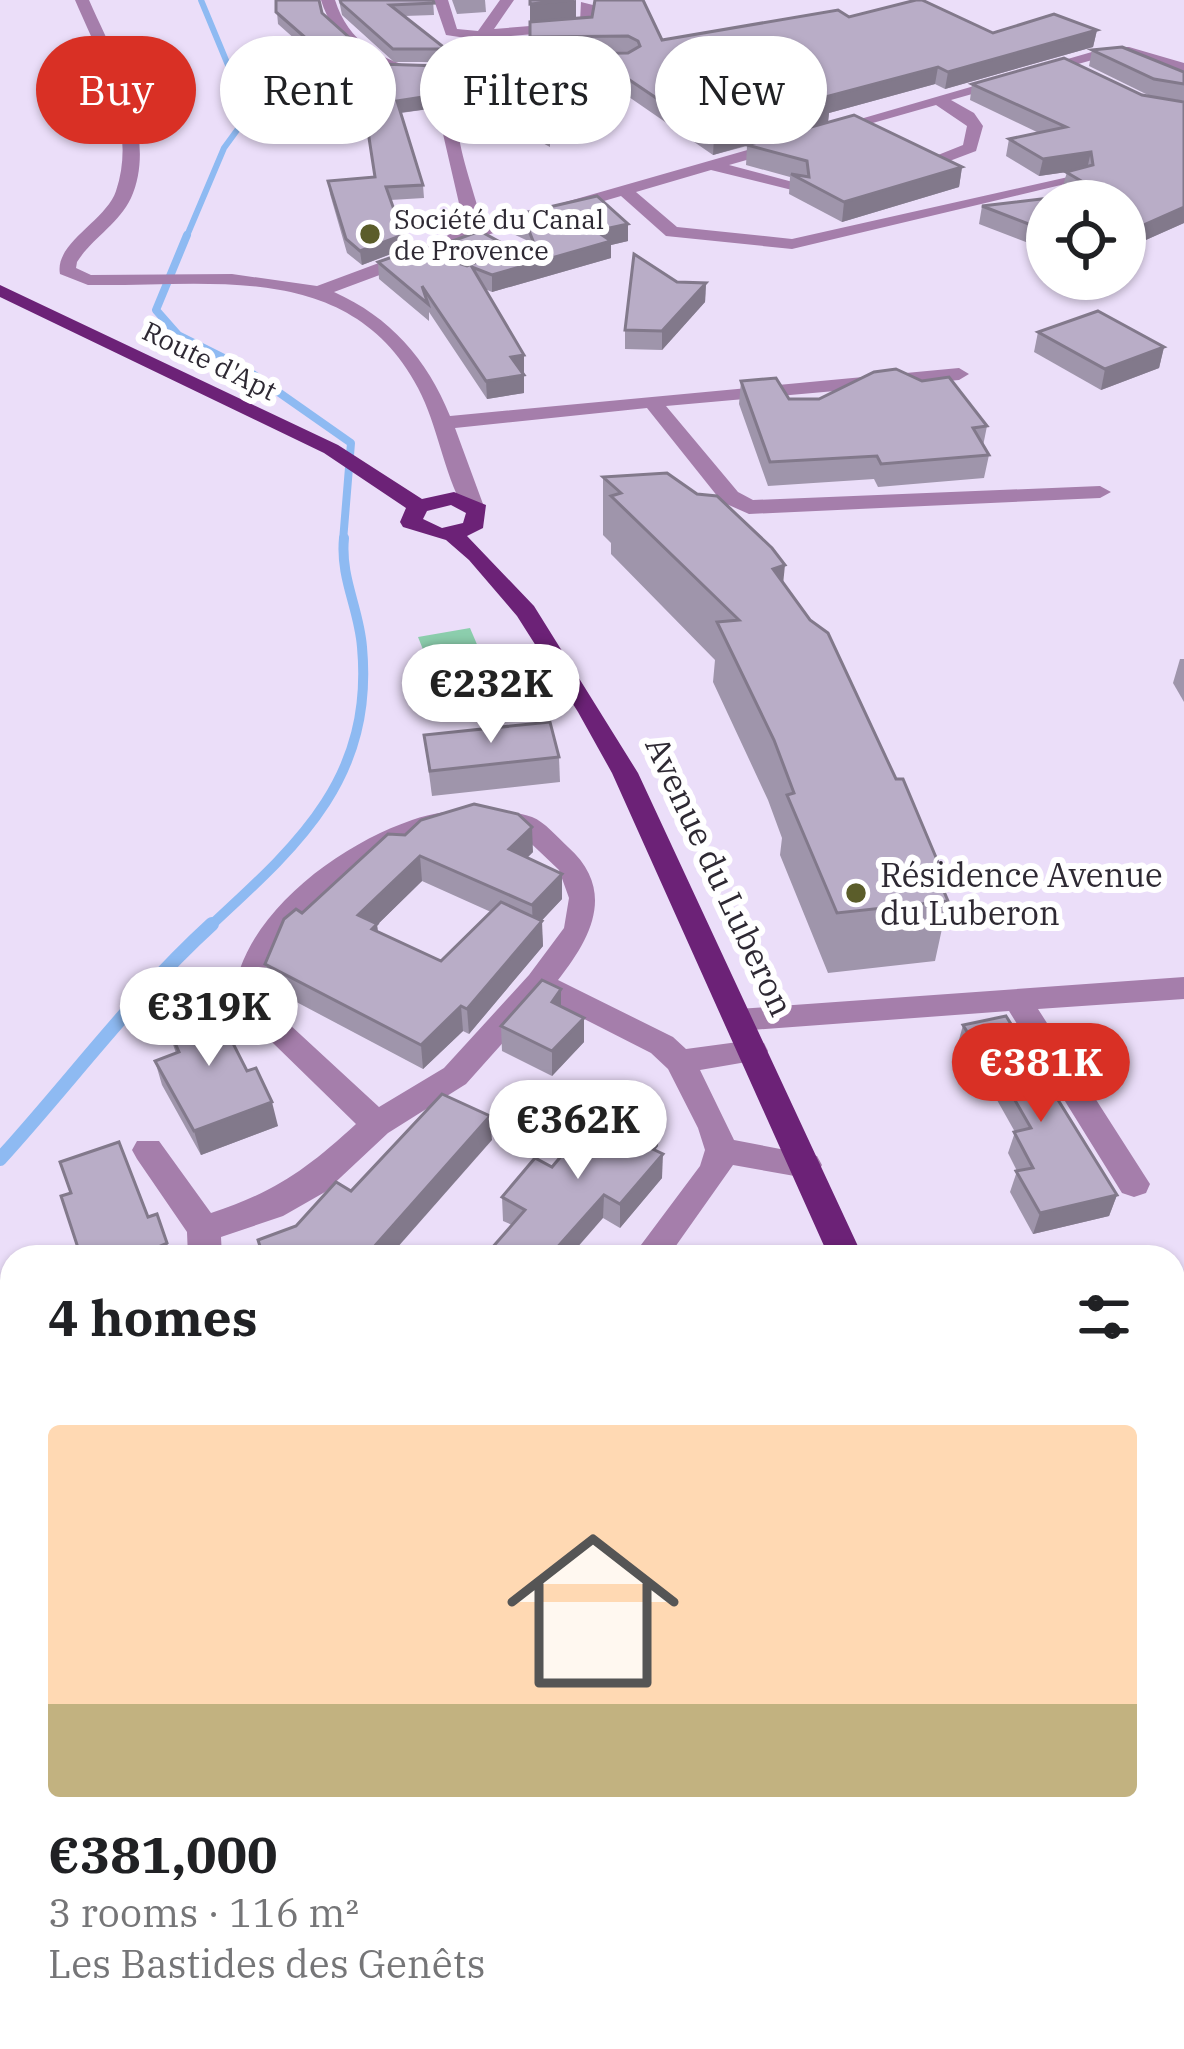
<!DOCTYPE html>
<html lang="en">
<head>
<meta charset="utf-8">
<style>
  :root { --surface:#fff; --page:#f2f2f2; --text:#202124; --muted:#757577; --accent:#d93025 }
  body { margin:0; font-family:"IBM Plex Serif",serif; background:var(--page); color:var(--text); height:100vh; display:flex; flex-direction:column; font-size:45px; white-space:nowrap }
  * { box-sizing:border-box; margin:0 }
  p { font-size:39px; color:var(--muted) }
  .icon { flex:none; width:66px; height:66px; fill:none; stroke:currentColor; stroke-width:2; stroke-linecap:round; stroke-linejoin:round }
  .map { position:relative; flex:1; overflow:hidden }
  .sheet { position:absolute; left:0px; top:1245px; width:1185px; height:804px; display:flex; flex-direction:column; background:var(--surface); border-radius:36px 36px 0 0; box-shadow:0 3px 9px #0004 }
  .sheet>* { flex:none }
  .banner { position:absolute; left:36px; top:36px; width:1113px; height:108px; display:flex; gap:24px }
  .buttons { position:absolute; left:1026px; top:180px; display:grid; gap:24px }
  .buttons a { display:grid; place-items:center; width:120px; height:120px; border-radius:50%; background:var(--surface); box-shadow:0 3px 9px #0004; font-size:60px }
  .price { position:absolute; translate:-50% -102px; padding:0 27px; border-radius:42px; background:#fff; color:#222; font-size:39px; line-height:78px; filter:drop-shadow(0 3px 6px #0008) }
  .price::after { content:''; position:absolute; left:50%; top:72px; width:36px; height:27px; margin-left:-18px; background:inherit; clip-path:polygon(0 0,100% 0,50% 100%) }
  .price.current { background:var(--accent); color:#fff }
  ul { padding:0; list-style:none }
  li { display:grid; align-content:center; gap:24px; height:636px; padding:0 48px }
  li span { display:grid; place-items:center; height:372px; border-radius:12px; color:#555 }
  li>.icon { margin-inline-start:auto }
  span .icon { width:216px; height:216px; fill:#fffc; stroke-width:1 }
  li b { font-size:51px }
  h2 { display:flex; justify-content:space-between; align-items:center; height:144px; padding:0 48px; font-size:51px }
  .pill { padding:0 42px; border-radius:54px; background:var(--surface); box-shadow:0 3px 9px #0004; font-size:42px; line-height:108px }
  .pill.current { background:var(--accent); color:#fff }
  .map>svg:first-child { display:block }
</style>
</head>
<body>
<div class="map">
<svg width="1184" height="2049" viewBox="0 0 1184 2049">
  <rect width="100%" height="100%" fill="#ebdef9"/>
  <polygon fill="#8ccead" points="470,628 493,682 440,692 418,637"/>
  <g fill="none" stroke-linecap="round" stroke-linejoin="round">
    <polyline stroke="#8ebaf2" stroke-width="6" points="186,238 224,148 243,122 245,106 201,0"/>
    <polyline stroke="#8ebaf2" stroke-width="8" points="187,235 156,310 178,335 244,368 351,443 343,541"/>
    <path stroke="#8ebaf2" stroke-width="10" d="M 209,927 C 298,845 374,779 362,647 C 359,608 340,578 344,538"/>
    <path stroke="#8ebaf2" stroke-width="14" d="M 0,1159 C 71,1081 134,995 212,924"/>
    <g fill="#a57eab" fill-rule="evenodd">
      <path d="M 75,0 L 89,0 C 114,57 159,135 131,198 C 118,225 92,238 77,262 L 76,268 L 91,275 L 232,274 L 317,286 L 446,238 L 461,212 L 443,134 L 443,83 L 473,39 L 446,35 L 434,0 L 448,0 L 457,29 L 478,31 L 500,0 L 514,0 L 494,29 L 580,22 L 581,2 L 593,5 L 592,29 L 488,38 L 474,59 L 569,57 L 574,64 L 468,68 C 441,107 468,170 479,212 L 468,230 L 782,140 L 788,142 L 788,148 L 729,165 L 804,185 L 804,193 L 711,170 L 636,192 L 677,227 L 792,239 L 1086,173 L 1086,179 L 792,249 L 666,236 L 621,196 L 487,235 L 334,292 C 390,317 427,359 450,416 L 959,368 L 969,374 L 959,380 L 666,406 L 738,492 L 753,500 L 1100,486 L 1111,492 L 1100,498 L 749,514 L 722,502 L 647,408 L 455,428 L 483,504 L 464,509 C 443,471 438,426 418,388 C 350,259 210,287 88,285 L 60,274 C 54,243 106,221 116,191 C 138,127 100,58 75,0 Z"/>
      <path d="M 321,0 L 335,0 C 348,42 382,62 423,69 L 423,75 C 376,80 334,43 321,0 Z"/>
      <polygon points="1109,47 1129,47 1184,63 1184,72 1128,55 1110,55 951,100 974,113 983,126 976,151 939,165 931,160 933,157 963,145 967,126 936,105 827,136 819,131"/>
      <path d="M 475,806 C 493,810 514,811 532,817 C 545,822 557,837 568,847 C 616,890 592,937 558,980 L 673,1037 L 686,1049 L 753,1040 L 764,1043 L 768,1051 L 764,1059 L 700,1070 L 734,1140 L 817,1156 L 822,1165 L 817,1174 L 806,1178 L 733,1165 L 668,1257 L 632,1257 L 700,1166 L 705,1150 L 698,1128 L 668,1069 L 651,1053 L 543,998 L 466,1084 L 388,1133 L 325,1192 L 283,1216 L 221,1237 L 222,1257 L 188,1257 L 187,1232 L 137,1159 L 132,1150 L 137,1141 L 159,1141 L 211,1213 C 275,1192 307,1169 356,1124 L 233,1004 C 237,919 336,846 412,820 C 432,813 454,811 475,806 ZM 475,824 L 519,832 L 559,870 L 569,898 L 564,928 L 529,975 L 444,1068 L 379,1107 L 263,1000 C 265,907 396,841 475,824 Z"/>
      <polygon points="1184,977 1184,999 1038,1009 1150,1184 1146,1193 1134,1197 1122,1193 1009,1011 738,1031 723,1020 738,1009"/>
      <rect x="1173" y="1440" width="11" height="34"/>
      <polygon points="1173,1688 1184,1692 1184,1752 1173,1747"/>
      <polygon points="143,2037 207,2037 202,2049 138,2049"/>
    </g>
    <g fill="#6c2277" fill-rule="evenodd">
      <path d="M 0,285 L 338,445 L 422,499 L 454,492 L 486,505 L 483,528 L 467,536 L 534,606 L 638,773 L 863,1257 L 829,1257 L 612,773 L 578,712 L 517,616 L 469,560 L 446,540 L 403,527 L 400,522 L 406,508 L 324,453 L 0,297 ZM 451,505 L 466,513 L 463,523 L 442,528 L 423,519 L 427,511 Z"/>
      <polygon points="1173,2016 1184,2020 1184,2049 1151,2049 1146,2037 1173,2037"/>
    </g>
  </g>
  <g fill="#9f95ab" fill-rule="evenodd">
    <polygon points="276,0 322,13 379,64 440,66 441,78 436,108 401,113 423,185 424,198 390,200 403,235 404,249 362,265 347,253 330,194 328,181 375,177 359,78 342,81 278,24"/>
    <polygon points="339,0 433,0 434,15 404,16 446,49 446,62 394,62 342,15"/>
    <polygon points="452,0 485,0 486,12 457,14"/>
    <polygon points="849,17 993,33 1097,30 1093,47 945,89 935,84 829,113 828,122 962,167 959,187 842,222 789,194 790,177 746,165 747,146 713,155 600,77 550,78 550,147 502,121 501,104 529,74 530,22 662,40"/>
    <polygon points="1092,50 1184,72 1184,101 1150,96 1089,66"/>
    <polygon points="972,84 1142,95 1184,102 1184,223 1139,243 1137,251 1047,201 1047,250 979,224 982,206 1072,195 1062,189 1067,172 1039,176 1006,156 1009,139 1039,133 970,100"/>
    <polygon points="510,216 628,224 628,241 611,245 611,258 492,292 485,289 524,355 524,373 522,373 524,393 487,399 429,312 429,321 379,279 378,262 467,266 527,243 526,240 511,233"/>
    <polygon points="498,241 499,252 466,263 445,255 444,244"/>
    <polygon points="677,282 706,283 705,302 662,350 625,349 625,330"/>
    <polygon points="1038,332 1164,347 1159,368 1101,390 1034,352"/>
    <polygon points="741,381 789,399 987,426 983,446 989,455 984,478 878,487 874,479 768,486 739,404"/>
    <polygon points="603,477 783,582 896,779 943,874 941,884 948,901 935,961 828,973 780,855 782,838 768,800 713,682 715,660 611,554 611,543 603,535"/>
    <polygon points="1180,659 1184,659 1184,702 1173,683"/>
    <polygon points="424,735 559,757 560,782 432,796"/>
    <path d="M 405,835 L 533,852 L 527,858 L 562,899 L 541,921 L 543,946 L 469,1034 L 463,1031 L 423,1069 L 270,988 L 265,964 L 302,913 ZM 422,881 L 491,912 L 441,961 L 378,932 L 377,925 Z"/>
    <polygon points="163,1016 247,1071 278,1126 201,1155 162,1085 155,1061 176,1053"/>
    <polygon points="584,1018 584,1042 552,1076 502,1051 501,1026"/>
    <polygon points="963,1025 1117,1195 1109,1216 1033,1234 1010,1192 1017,1171 1008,1153 1015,1132 988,1084 980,1086 957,1047"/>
    <polygon points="659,1122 658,1146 655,1150 662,1178 620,1228 603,1218 512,1225 503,1221 502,1197 552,1167"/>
    <polygon points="565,2037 650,2037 631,2049 570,2049"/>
    <polygon points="682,2037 716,2037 698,2049 689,2049"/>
  </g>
  <g fill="#82798b">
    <polygon points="576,0 576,18 530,22 530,4"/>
    <polygon points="1097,30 1093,47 945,89 948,72"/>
    <polygon points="358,66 359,78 342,81 341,69"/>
    <polygon points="440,66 441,78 436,108 398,113 397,101"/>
    <polygon points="938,67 935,84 829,113 828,122 713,155 714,137 818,99"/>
    <polygon points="496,84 496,103 461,106 460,87"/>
    <polygon points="1091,152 1087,169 1039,176 1043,159"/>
    <polygon points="962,167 959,187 842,222 844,202"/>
    <polygon points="1184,207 1184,223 1139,243 1137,251 1125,255 1125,238 1139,227"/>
    <polygon points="628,224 628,241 611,245 611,258 492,292 492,275 596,231"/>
    <polygon points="403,235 404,249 362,265 360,251"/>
    <polygon points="498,241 499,252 466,263 465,252"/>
    <polygon points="706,283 705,302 662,350 662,331"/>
    <polygon points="1164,347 1159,368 1101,390 1105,369"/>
    <polygon points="524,355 524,373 512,375 511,357"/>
    <polygon points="524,375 524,393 487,399 486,381"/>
    <polygon points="785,565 779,624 773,569"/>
    <polygon points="532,827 533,852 510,874 509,849"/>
    <polygon points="420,856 422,881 377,925 380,949 358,915"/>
    <polygon points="562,874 562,899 533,930 532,905"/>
    <polygon points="542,921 543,946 469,1034 467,1009"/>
    <polygon points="561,989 561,1014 552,1002"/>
    <polygon points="461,1006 463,1031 423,1069 421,1045"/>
    <polygon points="584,1018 584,1042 552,1076 552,1051"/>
    <polygon points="993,1062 988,1084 980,1086 986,1064"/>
    <polygon points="272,1102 278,1126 201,1155 194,1131"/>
    <polygon points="490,1116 492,1140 389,1257 365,1257"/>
    <polygon points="659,1122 658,1146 641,1167 642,1144"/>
    <polygon points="663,1154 662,1178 620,1228 620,1204"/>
    <polygon points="604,1195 603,1218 569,1257 555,1257 555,1250"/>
    <polygon points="1117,1195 1109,1216 1033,1234 1040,1213"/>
    <polygon points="167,1243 172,1257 135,1257"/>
    <polygon points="622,2037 650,2037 631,2049 603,2049"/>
    <polygon points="694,2037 716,2037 698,2049 692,2049"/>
  </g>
  <g fill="#b9adc7" stroke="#82798b" stroke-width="3">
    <polygon points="276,0 319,0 322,13 379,64 440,66 436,95 397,101 423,185 386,187 403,235 360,251 346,239 328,181 375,177 358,66 341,69 276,12"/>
    <polygon points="340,0 433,0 434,3 390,5 446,49 393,49 341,3"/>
    <polygon points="530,0 574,0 530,4"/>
    <polygon points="595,0 643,0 662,40 838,10 849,17 916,0 922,0 993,33 1054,14 1097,30 948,72 938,67 818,99 830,105 714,137 600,60 528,61 529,54 628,53 640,46 638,41 628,36 530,37 530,22 592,17"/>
    <polygon points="1122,47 1184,72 1184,84 1154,79 1092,50"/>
    <polygon points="1064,58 1142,95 1184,102 1184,207 1139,227 1141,233 1125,238 1125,201 1047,201 1047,231 982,206 1100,192 1066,172 1093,165 1091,152 1043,159 1009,139 1066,127 972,84"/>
    <polygon points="466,60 496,84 460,87"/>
    <polygon points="504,74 550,74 550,130 501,104"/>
    <polygon points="854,115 962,167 844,202 791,174 809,177 807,161 747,145"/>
    <polygon points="597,196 628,224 596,231 611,241 492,275 472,267 524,355 511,357 524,375 486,381 422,286 428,304 378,262 415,249 467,266 533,241 526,223 510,216"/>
    <polygon points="480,231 498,241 465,252 444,244"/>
    <polygon points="634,254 677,282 706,283 662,331 625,330"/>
    <polygon points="1098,311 1164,347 1105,369 1038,332"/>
    <polygon points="896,369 922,381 949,377 987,426 973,428 989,455 881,464 877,456 770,462 741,381 776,378 789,399 819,399 874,372"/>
    <polygon points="667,473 697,494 717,496 772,548 785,565 773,569 810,620 828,633 896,779 903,779 943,874 937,875 948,901 837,913 787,795 794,793 774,740 717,622 739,620 611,496 621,493 603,477"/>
    <polygon points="550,722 559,757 430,771 424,735"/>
    <polygon points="474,804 518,814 532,827 509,849 562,874 532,905 420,856 358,915 377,924 372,929 441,961 501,902 542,921 467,1009 461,1006 421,1045 265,964 284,919 296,909 302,913 388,834 405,835 421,820"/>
    <polygon points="542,980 561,989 552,1002 584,1018 552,1051 501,1026"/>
    <polygon points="211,1000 247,1071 256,1068 272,1102 194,1131 155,1061 179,1052 163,1016"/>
    <polygon points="1006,1016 1117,1195 1040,1213 1016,1171 1033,1168 1014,1132 1031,1128 993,1062 986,1064 963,1025"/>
    <polygon points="442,1094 490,1116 365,1257 261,1257 263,1256 258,1240 296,1226 336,1182 351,1191"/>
    <polygon points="611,1097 659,1122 642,1144 663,1154 620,1204 604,1195 555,1250 567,1257 484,1257 525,1210 502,1197 535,1158 552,1167"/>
    <polygon points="119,1142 148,1217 157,1214 167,1243 135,1257 81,1257 61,1196 71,1193 60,1162"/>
    <polygon points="338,2037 411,2037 415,2049 314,2049"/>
    <polygon points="573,2037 622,2037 603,2049 578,2049"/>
  </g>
  <g fill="#5b5d2a" stroke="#fff" stroke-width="4.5">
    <circle cx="370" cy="234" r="12"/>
    <circle cx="856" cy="893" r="12"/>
  </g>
  <g text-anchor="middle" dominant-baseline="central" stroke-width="12" stroke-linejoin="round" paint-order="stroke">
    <g font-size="27" fill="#2e2933" stroke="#fff" text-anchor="start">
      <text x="394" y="218">Société du Canal<tspan x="394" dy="31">de Provence</tspan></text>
    </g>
    <g font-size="27" fill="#2e2933" stroke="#fff">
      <text transform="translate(210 360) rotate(26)">Route d'Apt</text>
    </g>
    <g font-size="33" fill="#2e2933" stroke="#fff" text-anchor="start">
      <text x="880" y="874">Résidence Avenue<tspan x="880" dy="38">du Luberon</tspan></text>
    </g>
    <g font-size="33" fill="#2e2933" stroke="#fff">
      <text transform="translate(720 876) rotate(65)">Avenue du Luberon</text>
    </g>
  </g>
</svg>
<div class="buttons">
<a><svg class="icon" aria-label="locate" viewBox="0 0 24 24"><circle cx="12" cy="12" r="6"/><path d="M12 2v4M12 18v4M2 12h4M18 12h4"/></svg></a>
</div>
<b class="price" style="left:491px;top:746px">€232K</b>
<b class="price" style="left:209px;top:1069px">€319K</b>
<b class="price current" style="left:1041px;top:1125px">€381K</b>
<b class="price" style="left:578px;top:1182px">€362K</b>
<div class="banner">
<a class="pill current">Buy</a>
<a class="pill">Rent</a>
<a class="pill">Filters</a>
<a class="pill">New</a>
</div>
<section class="sheet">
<h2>4 homes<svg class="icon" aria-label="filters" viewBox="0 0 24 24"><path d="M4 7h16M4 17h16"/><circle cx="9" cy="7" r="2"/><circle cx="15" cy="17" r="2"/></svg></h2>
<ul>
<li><span style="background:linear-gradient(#ffd9b3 75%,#c2b280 0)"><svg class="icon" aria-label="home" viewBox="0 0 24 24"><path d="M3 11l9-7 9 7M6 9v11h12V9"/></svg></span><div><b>€381,000</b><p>3 rooms · 116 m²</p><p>Les Bastides des Genêts</p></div></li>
</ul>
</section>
</div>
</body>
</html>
